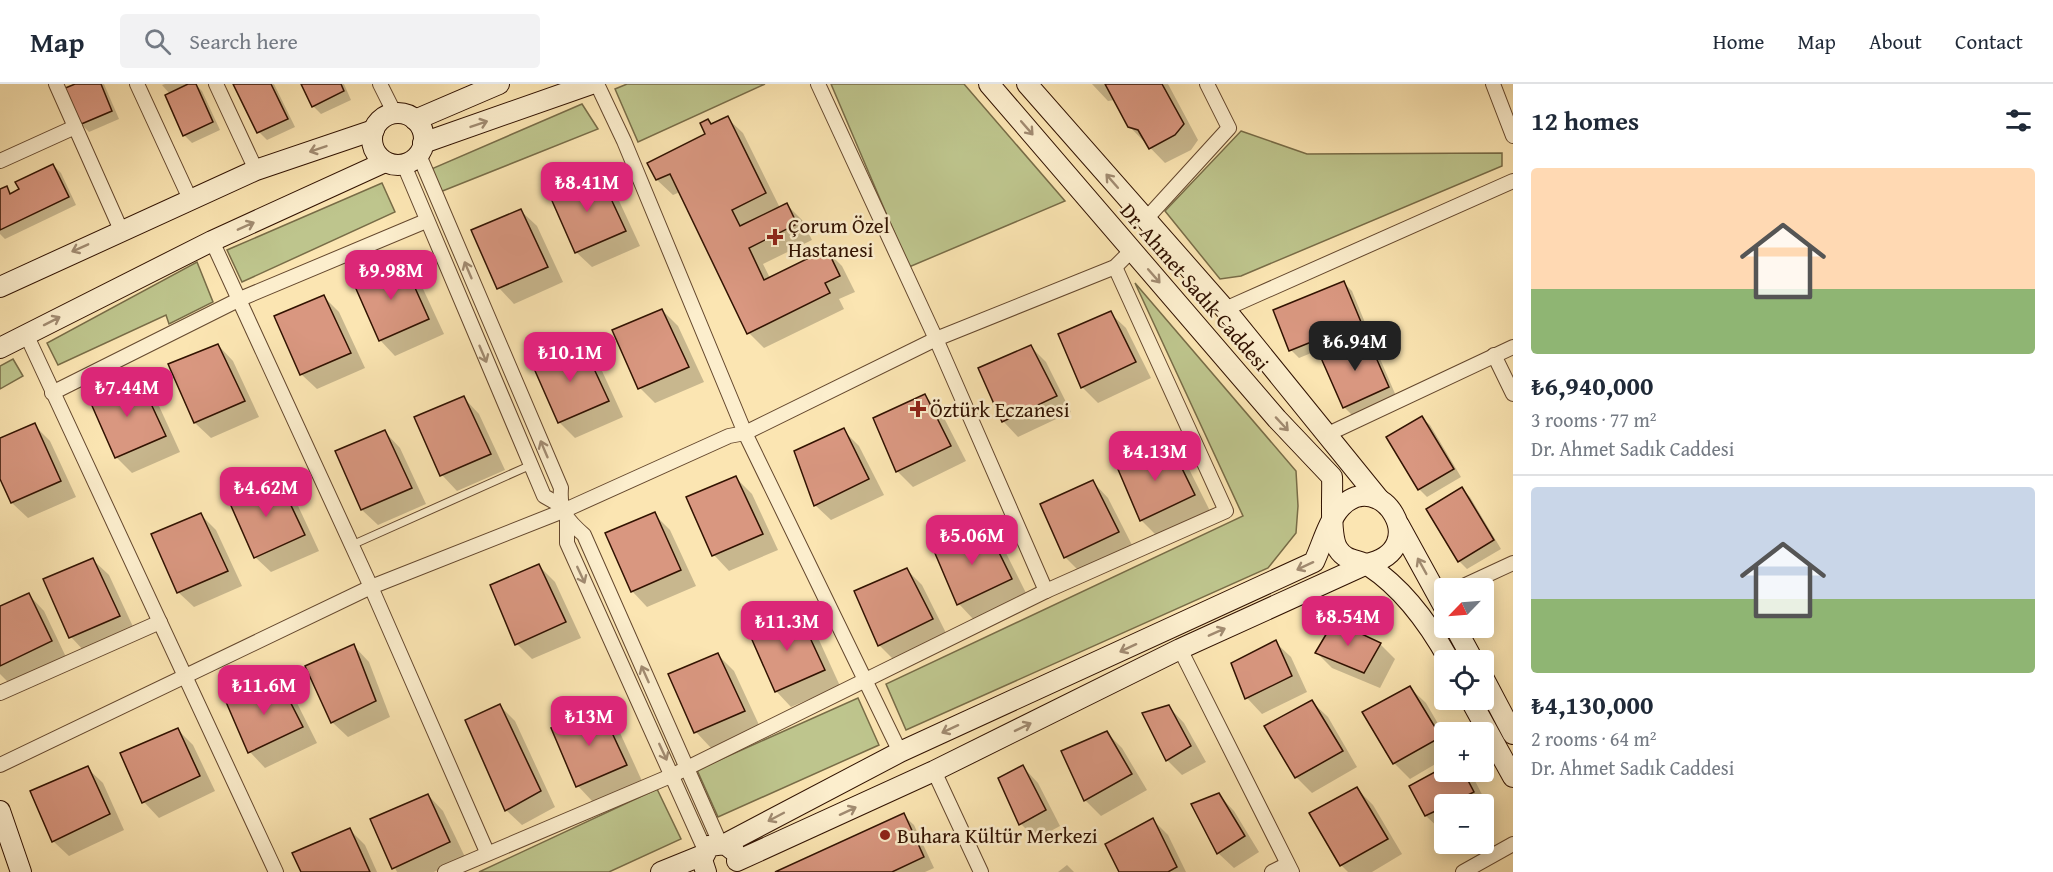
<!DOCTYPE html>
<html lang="en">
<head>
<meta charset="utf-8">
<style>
  :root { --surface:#fff; --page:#f2f2f3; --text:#1f2937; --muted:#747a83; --line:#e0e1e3; --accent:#db2777 }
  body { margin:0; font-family:"Gentium Book Plus",serif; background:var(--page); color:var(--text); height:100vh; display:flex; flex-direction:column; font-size:22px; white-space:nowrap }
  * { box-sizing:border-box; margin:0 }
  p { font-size:20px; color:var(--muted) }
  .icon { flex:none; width:33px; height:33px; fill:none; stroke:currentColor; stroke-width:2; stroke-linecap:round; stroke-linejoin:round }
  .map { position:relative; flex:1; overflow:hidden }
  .drawer { display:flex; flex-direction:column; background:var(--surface); width:540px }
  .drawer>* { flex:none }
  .needle { width:39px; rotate:245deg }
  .buttons { position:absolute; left:1434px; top:494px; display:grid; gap:12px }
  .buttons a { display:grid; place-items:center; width:60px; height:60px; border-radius:6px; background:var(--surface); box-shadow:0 3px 15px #0003; font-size:30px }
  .price { position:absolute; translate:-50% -51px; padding:0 14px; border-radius:12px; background:var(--accent); color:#fff; font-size:20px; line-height:39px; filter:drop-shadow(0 2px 3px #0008) }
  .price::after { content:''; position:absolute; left:50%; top:36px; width:18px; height:14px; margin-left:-9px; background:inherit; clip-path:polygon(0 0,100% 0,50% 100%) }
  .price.on { background:#222; color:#fff }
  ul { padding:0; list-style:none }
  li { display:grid; align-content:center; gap:12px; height:318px; padding:0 18px }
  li+li { border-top:2px solid var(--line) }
  li span { display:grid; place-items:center; height:186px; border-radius:6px; color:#555 }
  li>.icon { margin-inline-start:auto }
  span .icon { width:108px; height:108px; fill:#fffc; stroke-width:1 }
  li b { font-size:26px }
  h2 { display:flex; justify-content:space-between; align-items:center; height:72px; padding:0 18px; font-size:26px }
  header { display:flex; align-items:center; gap:36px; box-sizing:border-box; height:84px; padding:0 30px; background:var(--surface); border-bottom:2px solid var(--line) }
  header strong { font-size:28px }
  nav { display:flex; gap:33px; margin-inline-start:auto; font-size:21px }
  .search { width:420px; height:54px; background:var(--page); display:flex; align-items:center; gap:15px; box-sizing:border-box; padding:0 21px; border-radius:6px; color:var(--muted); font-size:22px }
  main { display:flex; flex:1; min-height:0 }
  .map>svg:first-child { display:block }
</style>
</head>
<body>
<header>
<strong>Map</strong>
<div class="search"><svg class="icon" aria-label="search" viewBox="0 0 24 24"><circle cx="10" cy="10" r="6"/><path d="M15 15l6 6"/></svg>Search here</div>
<nav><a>Home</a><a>Map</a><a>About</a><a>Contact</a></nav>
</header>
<main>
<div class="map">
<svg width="1513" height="788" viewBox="0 0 1513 788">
  <rect width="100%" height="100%" fill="#fbe5b2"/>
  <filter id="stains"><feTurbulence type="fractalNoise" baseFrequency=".00333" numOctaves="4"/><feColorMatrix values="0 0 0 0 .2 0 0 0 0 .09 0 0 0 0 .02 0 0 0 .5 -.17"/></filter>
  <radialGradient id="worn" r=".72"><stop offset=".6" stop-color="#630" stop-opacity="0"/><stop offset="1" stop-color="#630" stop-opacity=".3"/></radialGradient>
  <g fill="#bec58d" stroke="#786c47" stroke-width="1.5">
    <polygon points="627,0 765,0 638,58 615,5"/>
    <polygon points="831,0 964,0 1065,117 909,183"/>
    <polygon points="582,20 598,45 440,108 429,86"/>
    <polygon points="1241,47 1307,70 1502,69 1502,82 1241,192 1220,195 1165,127"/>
    <polygon points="382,99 395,128 242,198 227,166"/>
    <polygon points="197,178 213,218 169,240 166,231 58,281 47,259"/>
    <polygon points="1135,199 1296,387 1298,422 1296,449 1268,484 906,646 886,600 1243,432"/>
    <polygon points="13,275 23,292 0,305 0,282"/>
    <polygon points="858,614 879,661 718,733 697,686"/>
    <polygon points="657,705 681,755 609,788 479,788"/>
  </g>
  <g fill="#0003">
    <polygon points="79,0 104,0 119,35 89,48 81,40"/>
    <polygon points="165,0 195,0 202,7 220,46 192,59 184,51 170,10 162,1"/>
    <polygon points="235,0 274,0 295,43 267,56 259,48"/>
    <polygon points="302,0 344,0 351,16 321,30 313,22"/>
    <polygon points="1092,0 1168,0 1198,56 1191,66 1165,79 1129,42 1115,16 1108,17"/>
    <polygon points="727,34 743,49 780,124 786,120 802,136 812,156 763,180 770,194 826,166 842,182 855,208 839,215 844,225 764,264 749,249 680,108 673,111 657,96 649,79 707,51 712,41"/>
    <polygon points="53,81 61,89 76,121 5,155 0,150 0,107 6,104 12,110"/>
    <polygon points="599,91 614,106 640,162 592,183 576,168"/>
    <polygon points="521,127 537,142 563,198 514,220 499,204"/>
    <polygon points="402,179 418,194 444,250 395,272 380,256"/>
    <polygon points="1344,199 1352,207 1368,246 1299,274 1291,266"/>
    <polygon points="324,213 339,228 365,284 317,305 301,290"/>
    <polygon points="662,226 678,242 704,298 655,319 640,304"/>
    <polygon points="1110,229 1126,244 1151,294 1098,319 1082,303"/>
    <polygon points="1367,255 1375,263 1396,312 1352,331 1344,323"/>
    <polygon points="218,261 233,277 259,333 211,354 195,339 170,281"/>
    <polygon points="582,261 597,276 623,333 575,354 559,338"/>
    <polygon points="1031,263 1046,278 1071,328 1018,353 1003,337"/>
    <polygon points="139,296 154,311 180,368 132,389 116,373"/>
    <polygon points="925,312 941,328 966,377 913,403 897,387"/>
    <polygon points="464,314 479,330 505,386 457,407 442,391 416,334"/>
    <polygon points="1422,334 1430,341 1461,393 1427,413 1419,405"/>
    <polygon points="34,341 50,357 76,413 28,434 12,419 0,391 0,356"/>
    <polygon points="843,346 859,362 884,411 831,436 815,421"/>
    <polygon points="385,348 400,364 426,420 378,441 362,426 337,368"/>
    <polygon points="1169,361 1185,377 1210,427 1157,452 1141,436"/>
    <polygon points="736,394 752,410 778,466 729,487 714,471 688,414"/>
    <polygon points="278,395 293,411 319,467 271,488 255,473"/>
    <polygon points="1093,398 1108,414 1133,463 1080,488 1065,473"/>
    <polygon points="1462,405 1470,413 1501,465 1467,485 1459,477"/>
    <polygon points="654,430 670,446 696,502 647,523 632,507"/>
    <polygon points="201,431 216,446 242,502 194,523 178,508"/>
    <polygon points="986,446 1002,461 1027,511 974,536 959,520 936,468"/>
    <polygon points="93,476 109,491 135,547 86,569 71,553"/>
    <polygon points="539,482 555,498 581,554 532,575 517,560"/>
    <polygon points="907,486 922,501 947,551 894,576 879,561"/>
    <polygon points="29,511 44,527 66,573 10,600 0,590 0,524"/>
    <polygon points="798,530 814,545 840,602 791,623 776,607"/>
    <polygon points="1275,558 1291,573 1307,608 1262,630 1247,614 1233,580"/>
    <polygon points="1380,560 1395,575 1380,604 1332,584 1317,569"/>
    <polygon points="354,562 369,578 390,633 348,653 332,638"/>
    <polygon points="718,571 734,587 760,643 711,664 696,648 670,591"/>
    <polygon points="279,598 294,613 317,659 265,684 250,668 228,619"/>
    <polygon points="1410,604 1426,619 1444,650 1444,675 1410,695 1394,679 1364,628"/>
    <polygon points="1312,618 1328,633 1357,683 1312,709 1296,693 1266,642"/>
    <polygon points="500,622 515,637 555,723 522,741 506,726"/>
    <polygon points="1169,623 1184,639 1206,678 1182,691 1167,676"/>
    <polygon points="600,625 616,640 642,697 593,718 578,702 553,645"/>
    <polygon points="177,645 193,661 215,707 159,734 144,718 122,669"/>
    <polygon points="1107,649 1122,664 1147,706 1101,732 1086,717 1063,668"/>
    <polygon points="1023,683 1038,699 1060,742 1036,755 1021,740"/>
    <polygon points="87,684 103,699 124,746 69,772 53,757"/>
    <polygon points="1444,685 1444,687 1466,687 1473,693 1489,724 1484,726 1484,720 1444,720 1444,746 1442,747 1426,732 1411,702"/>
    <polygon points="1357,705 1373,721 1402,770 1372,788 1348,788 1341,781"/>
    <polygon points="428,711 443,727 465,773 434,788 397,788 372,735"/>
    <polygon points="1219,711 1234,727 1259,768 1234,784 1218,769"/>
    <polygon points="903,731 914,741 934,784 925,788 779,788"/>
    <polygon points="1153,736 1168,751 1186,788 1120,788"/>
    <polygon points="349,745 365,761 377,788 302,788"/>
    <polygon points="1067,781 1074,788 1058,788"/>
  </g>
  <g fill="#d99780" stroke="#311201" stroke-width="1.5">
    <polygon points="75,0 101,0 112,27 79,41 63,5"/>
    <polygon points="188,0 196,0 213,38 183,52 165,11"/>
    <polygon points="233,0 271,0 288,35 257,49"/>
    <polygon points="301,0 341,0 344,7 312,23"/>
    <polygon points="1105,0 1162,0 1184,40 1175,51 1149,65 1138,46 1128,43"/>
    <polygon points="728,32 766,109 732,126 740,142 787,119 797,140 749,164 764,196 827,165 840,192 825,199 830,209 747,250 670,90 656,96 647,79 705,50 700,39 708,35 711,40"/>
    <polygon points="53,80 69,113 0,146 0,105 7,102 10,110 19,105 15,98"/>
    <polygon points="599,89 626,147 575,169 549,110"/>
    <polygon points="521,125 548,183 497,205 471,146"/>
    <polygon points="403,177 429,235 379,257 353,198"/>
    <polygon points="1344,197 1361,238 1289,267 1273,226"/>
    <polygon points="324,211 351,269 300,291 274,232"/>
    <polygon points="662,225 689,283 638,305 612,246"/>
    <polygon points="1111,227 1136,278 1081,304 1058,250"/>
    <polygon points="1367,253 1389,303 1343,324 1321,274"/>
    <polygon points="582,259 609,317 558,339 532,280"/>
    <polygon points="218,260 245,317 194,339 168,280"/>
    <polygon points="1031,261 1057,312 1002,338 978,284"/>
    <polygon points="139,294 166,352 115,374 89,315"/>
    <polygon points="925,310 951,362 896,388 873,334"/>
    <polygon points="464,312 491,370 440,392 414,333"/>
    <polygon points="1422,332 1454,385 1418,406 1386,353"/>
    <polygon points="35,339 61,397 11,419 0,395 0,354"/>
    <polygon points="844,344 869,395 814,422 794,367"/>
    <polygon points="385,346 412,404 361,426 335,367"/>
    <polygon points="1170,360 1195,411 1140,437 1117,383"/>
    <polygon points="736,392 763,450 712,472 686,413"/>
    <polygon points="278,394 305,451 254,474 228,415"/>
    <polygon points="1093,396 1119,448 1064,474 1040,420"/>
    <polygon points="1462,403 1494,456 1458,478 1426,425"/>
    <polygon points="655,428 681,486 631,508 605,449"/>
    <polygon points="201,429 228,487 177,509 151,450"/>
    <polygon points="987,444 1012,495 957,521 934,467"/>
    <polygon points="93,474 120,532 69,554 43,495"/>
    <polygon points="539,480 566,538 515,561 490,501"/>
    <polygon points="907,484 933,535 878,562 854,507"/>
    <polygon points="29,509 52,557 0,582 0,522"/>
    <polygon points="798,528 825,586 775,608 749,549"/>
    <polygon points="1334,537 1381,559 1364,589 1315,569"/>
    <polygon points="1276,556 1292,592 1245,615 1231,579"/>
    <polygon points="354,560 376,617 331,639 305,582"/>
    <polygon points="718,569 745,627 694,649 668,590"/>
    <polygon points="279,596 303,643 248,669 226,618"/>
    <polygon points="1410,602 1441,653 1393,680 1362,628"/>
    <polygon points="1312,616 1343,667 1295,694 1264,642"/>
    <polygon points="500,620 541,707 505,727 465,636"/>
    <polygon points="1169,621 1191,662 1166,677 1142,629"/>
    <polygon points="600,623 627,681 576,703 551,644"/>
    <polygon points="178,644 200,692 142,719 120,669"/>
    <polygon points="1107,647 1132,690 1084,717 1061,667"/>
    <polygon points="1023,681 1046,726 1019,741 998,694"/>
    <polygon points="88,682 110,730 52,758 30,707"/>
    <polygon points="1444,683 1444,687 1463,687 1474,708 1450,720 1444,720 1444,723 1425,732 1409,702"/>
    <polygon points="1357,703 1388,755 1340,782 1309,729"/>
    <polygon points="1219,709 1245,752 1217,770 1191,720"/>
    <polygon points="428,710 450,758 392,785 370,735"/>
    <polygon points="904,729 924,773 892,788 775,788"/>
    <polygon points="1153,734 1177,783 1168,788 1119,788 1105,760"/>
    <polygon points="350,744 370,788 301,788 292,769"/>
  </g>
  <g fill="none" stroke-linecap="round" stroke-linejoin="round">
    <g stroke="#64472d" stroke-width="9">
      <polyline id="lane" points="352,461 531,381"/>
    </g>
    <g stroke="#64472d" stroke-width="16">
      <g id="street">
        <polyline points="56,0 121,146"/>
        <polyline points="137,0 190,115"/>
        <polyline points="216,0 256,86"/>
        <polyline points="380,0 395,30"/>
        <polyline points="597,0 624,57 745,349 900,668"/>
        <polyline points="818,0 936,255 1046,507"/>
        <polyline points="1493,0 1513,52"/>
        <path d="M 419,71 L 561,404 C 559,427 567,436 584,451 L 720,759"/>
        <polyline points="0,77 75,43"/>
        <polyline points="404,81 544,412 560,421"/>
        <polyline points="1146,135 1229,44 1207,0"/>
        <polyline points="212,157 371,503 487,768"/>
        <polyline points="1225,225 1513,97"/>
        <polyline points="26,250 276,788"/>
        <polyline points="1494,271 1513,310"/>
        <polyline points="52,309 240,215 426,137"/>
        <polyline points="1328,350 1513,263"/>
        <polyline points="567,436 567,459 705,766"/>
        <polyline points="1459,504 1513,479"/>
        <polyline points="1180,565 1292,788"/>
        <polyline points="0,609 160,538"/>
        <polyline points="0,681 371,503 563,427 729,352 745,349 936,255 1115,183 1132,166"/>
        <polyline points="934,687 981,788"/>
        <polyline points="445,788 673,691 1046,507 1226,427 1115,183"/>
        <polyline points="1272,788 1286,781"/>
        <polyline points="1463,788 1513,760"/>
      </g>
    </g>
    <g stroke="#311201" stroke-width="22">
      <g id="secondary">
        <path d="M 989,0 L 1277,335 L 1332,393 C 1333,410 1329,452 1338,465 C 1346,478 1359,475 1369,482 C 1404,505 1429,540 1449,576"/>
        <polyline points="1027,0 1225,225 1379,415"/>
        <circle cx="398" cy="55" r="26"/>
        <polyline points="415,36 499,0"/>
        <polyline points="423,59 591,0"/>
        <polyline points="0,203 256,86 374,46"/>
        <polyline points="0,264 212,157 385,78"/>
        <polyline points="1399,441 1444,523"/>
        <polyline points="1455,543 1473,576"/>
        <polyline points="1484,595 1513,650"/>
        <polyline points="1470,615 1513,693"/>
        <polyline points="0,727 21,788"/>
        <path d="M 725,760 L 900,668 L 1314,478 C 1322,461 1328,437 1341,423 C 1380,382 1434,465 1367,480 L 1180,565 L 934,687 L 737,777"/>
        <polyline points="661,788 703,771"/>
        <polyline points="706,788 702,776 709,762 725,760 734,767"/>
      </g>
    </g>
    <use href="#lane" stroke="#fceecd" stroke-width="7"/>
    <use href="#street" stroke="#fceecd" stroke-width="14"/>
    <use href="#secondary" stroke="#fceecd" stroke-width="20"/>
  </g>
  <defs><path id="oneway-shaft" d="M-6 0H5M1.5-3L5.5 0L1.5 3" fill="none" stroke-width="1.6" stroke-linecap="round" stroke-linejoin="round" transform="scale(1.5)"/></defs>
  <g stroke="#a18b71">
    <use href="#oneway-shaft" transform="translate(479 40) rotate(-19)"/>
    <use href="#oneway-shaft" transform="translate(1027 44) rotate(49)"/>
    <use href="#oneway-shaft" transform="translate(318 65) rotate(161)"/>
    <use href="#oneway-shaft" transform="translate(1112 97) rotate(-131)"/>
    <use href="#oneway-shaft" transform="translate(246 142) rotate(-24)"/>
    <use href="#oneway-shaft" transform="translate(80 164) rotate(156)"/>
    <use href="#oneway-shaft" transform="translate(468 186) rotate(-113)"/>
    <use href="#oneway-shaft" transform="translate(1154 192) rotate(49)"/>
    <use href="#oneway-shaft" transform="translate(52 237) rotate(-27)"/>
    <use href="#oneway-shaft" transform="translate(483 270) rotate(67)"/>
    <use href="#oneway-shaft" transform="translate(1282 340) rotate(47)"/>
    <use href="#oneway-shaft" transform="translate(544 365) rotate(-113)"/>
    <use href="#oneway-shaft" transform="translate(1305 482) rotate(155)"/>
    <use href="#oneway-shaft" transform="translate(1422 482) rotate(-119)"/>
    <use href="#oneway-shaft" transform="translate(581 491) rotate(65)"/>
    <use href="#oneway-shaft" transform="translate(1217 548) rotate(-24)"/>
    <use href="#oneway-shaft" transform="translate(1128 564) rotate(155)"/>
    <use href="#oneway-shaft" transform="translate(645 590) rotate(-114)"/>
    <use href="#oneway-shaft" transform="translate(1023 643) rotate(-26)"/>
    <use href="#oneway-shaft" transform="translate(950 645) rotate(155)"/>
    <use href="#oneway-shaft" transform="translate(663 668) rotate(65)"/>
    <use href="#oneway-shaft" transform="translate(848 727) rotate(-25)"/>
    <use href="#oneway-shaft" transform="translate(776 733) rotate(152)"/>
  </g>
  <g fill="#8f2418" stroke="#fceecd" stroke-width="2">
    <path d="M772 144h6v6h6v6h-6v6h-6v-6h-6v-6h6z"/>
    <path d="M915 316h6v6h6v6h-6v6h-6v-6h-6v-6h6z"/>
    <circle cx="885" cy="751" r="6"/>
  </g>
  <g text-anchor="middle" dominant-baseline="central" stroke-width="5" stroke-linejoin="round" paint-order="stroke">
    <g font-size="21" fill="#311201" stroke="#fceecd" text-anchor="start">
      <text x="788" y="141">Çorum Özel<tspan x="788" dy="24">Hastanesi</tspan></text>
      <text x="930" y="325">Öztürk Eczanesi</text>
      <text x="897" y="751">Buhara Kültür Merkezi</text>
    </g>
    <g font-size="21" fill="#311201" stroke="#fceecd">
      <text transform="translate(1195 203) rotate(49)">Dr. Ahmet Sadık Caddesi</text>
    </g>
  </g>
  <rect width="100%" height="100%" filter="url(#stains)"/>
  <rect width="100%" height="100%" fill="url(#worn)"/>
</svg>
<div class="buttons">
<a><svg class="needle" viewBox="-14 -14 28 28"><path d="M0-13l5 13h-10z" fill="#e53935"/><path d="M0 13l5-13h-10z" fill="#747a83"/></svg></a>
<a><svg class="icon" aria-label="locate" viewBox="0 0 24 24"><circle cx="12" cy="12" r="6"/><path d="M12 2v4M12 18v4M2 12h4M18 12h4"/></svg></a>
<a>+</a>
<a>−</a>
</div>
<b class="price" style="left:587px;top:129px">₺8.41M</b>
<b class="price" style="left:391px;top:217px">₺9.98M</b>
<b class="price on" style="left:1355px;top:288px">₺6.94M</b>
<b class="price" style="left:570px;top:299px">₺10.1M</b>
<b class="price" style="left:127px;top:334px">₺7.44M</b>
<b class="price" style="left:1155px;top:398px">₺4.13M</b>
<b class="price" style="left:266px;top:434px">₺4.62M</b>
<b class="price" style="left:972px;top:482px">₺5.06M</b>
<b class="price" style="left:1348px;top:563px">₺8.54M</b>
<b class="price" style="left:787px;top:568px">₺11.3M</b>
<b class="price" style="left:264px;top:632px">₺11.6M</b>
<b class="price" style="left:589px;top:663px">₺13M</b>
</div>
<section class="drawer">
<h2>12 homes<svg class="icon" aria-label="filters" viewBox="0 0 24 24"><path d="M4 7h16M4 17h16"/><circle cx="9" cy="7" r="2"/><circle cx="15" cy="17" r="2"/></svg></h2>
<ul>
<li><span style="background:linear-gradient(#ffd9b3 65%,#8fb573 0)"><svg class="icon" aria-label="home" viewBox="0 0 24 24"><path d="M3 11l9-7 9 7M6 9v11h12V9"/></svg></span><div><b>₺6,940,000</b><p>3 rooms · 77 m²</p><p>Dr. Ahmet Sadık Caddesi</p></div></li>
<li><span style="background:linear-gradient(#c9d6e8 60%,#8fb573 0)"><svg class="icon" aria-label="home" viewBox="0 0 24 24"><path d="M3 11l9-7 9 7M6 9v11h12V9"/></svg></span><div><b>₺4,130,000</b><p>2 rooms · 64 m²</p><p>Dr. Ahmet Sadık Caddesi</p></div></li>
</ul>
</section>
</main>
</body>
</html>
